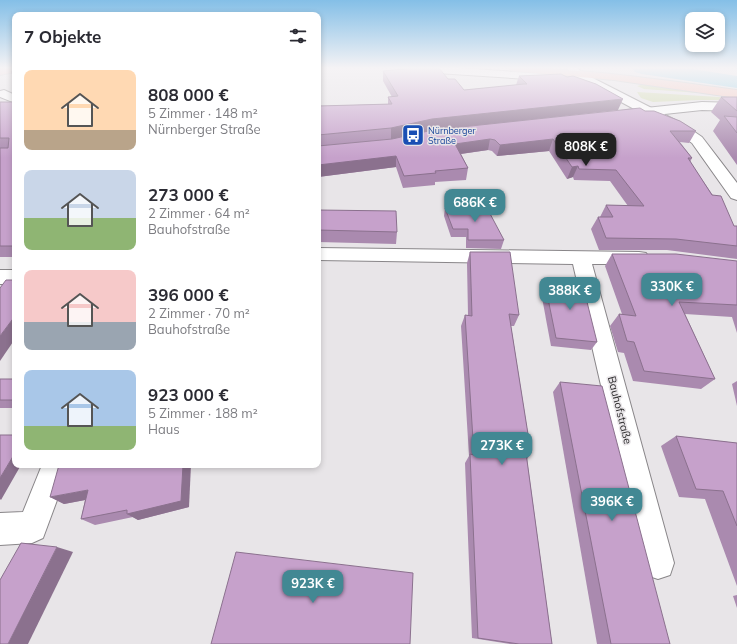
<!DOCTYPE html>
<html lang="de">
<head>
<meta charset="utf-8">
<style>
  :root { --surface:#fff; --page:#f2f2f3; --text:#2b2b33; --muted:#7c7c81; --accent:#428893 }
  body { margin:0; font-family:Mulish,sans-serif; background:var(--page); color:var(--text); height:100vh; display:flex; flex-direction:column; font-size:15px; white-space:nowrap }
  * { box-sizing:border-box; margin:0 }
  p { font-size:13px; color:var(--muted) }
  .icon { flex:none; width:22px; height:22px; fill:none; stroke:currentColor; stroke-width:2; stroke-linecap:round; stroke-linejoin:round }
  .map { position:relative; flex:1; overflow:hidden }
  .sheet { position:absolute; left:12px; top:12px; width:309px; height:456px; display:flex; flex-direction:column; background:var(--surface); border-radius:8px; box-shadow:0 2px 6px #0003 }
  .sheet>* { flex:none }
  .controls { position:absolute; left:685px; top:12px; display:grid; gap:8px }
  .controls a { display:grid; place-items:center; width:40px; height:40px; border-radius:8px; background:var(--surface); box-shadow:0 2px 6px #0003; font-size:20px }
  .price { position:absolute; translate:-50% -34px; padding:0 9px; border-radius:8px; background:var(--accent); color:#fff; font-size:13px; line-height:26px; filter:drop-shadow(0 1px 2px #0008) }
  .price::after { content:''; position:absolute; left:50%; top:24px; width:12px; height:9px; margin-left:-6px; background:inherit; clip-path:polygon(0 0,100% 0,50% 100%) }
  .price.selected { background:#222; color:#fff }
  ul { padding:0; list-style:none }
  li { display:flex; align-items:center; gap:12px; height:100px; padding:0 12px }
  li span { display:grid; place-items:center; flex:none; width:112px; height:80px; border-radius:8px; color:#555 }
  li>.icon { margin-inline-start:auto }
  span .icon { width:48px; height:48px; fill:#fffc; stroke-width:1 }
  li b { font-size:17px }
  h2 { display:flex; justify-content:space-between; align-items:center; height:48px; padding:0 12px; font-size:17px }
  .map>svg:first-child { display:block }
</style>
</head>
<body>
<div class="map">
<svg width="737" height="644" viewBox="0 0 737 644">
  <rect width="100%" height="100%" fill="#e8e5e8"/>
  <g fill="#d1daae">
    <polygon points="644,84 713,94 644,89 637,86"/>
    <polygon points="637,92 719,97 737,100 699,100 653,102 641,98"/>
  </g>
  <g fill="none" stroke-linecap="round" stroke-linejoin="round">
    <polygon fill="#8fcfe6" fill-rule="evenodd" points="632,68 686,68 737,76 737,88 642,74 635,72"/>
    <g stroke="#898689" stroke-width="2">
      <g id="minor">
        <polygon points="401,68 459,68 558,75 564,78 558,81 406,71"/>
        <polygon points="4,90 15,95 15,103 0,97 0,91"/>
        <polygon points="702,102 737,103 737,111 702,110 627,118 621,114 627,110"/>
        <polygon points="318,248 639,252 646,253 649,258 646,263 639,264 592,264 674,563 670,575 658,579 646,575 642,563 573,264 318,260"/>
        <rect x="0" y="270" width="15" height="14"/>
        <polygon points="42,465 70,465 43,538 32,543 0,545 0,513 23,512"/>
      </g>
    </g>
    <g stroke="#898689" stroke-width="2">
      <polygon id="tertiary" points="567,68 578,68 581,72 683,124 702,137 737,183 737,200 731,198 692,143 673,130 573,76"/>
    </g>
    <g stroke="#c3c3c3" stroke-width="2">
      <g id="primary">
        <polygon points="15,68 15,72 0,75 0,69"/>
        <path d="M 508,68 C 585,68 661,80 737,90 L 737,98 L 614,80 L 513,71 Z"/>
      </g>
    </g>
    <use href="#minor" fill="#fff" fill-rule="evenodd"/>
    <use href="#tertiary" fill="#fff" fill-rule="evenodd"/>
    <use href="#primary" fill="#f8c8bf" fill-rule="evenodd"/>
  </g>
  <g fill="#aa8aaf">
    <polygon points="383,71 448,79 464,90 516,85 519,76 618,110 442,129 645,111 696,131 689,143 680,142 692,158 690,162 734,226 737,226 737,259 667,250 599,250 591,229 598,217 600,217 606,205 628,206 610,181 574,180 573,177 567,179 549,151 497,156 492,151 488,150 461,154 468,168 466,180 435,182 435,185 403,188 396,167 318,177 318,106 388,104 388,97 392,97 383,81"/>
    <polygon points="721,97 737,97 737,165 713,131 720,120 711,112"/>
    <rect x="0" y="102" width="15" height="155"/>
    <polygon points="445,208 504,240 501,249 466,248 466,237 451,237 444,216"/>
    <polygon points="318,210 397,232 396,244 318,242"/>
    <polygon points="470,252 519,315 514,326 511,326 531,453 527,459 552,644 510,644 472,638 465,463 469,456 461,326 465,315 468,315 467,263"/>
    <polygon points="612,254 737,261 737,333 732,317 685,314 715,379 701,389 633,381 624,353 618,352 610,326 619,314 622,314 605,266"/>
    <polygon points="544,279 597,342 591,350 551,346 540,287"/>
    <rect x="0" y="379" width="15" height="29"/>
    <polygon points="737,381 737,406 732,384"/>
    <polygon points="560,382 670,644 597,644 553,392"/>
    <polygon points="676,436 737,443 737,586 705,499 679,497 661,446"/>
    <polygon points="50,497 189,507 138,520 133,517 95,525 81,519 85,500 64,504"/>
    <polygon points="737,595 737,608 733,596"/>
  </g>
  <g fill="#8b718e">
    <polygon points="623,99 618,110 431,131 391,140 391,128 432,119"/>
    <polygon points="490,139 488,150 453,155 455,144"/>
    <polygon points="553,139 549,151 497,156 500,145"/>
    <polygon points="396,156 396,167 318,177 318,165"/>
    <polygon points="578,166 573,177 567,179 572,167"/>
    <polygon points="15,316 15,339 0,361 0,336"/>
    <polygon points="15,453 15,465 21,465 1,500 0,499 0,478"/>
    <polygon points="183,465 191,465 189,507 138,520 127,514"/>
    <polygon points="88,490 101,497 64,504 50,497"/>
    <polygon points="57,547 73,552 28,644 8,644"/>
  </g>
  <g fill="#c6a1cb" stroke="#8b718e">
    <polygon points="416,68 439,68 448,79 455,79 464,90 524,84 527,84 519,76 561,74 567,77 573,76 596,84 623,99 432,119 391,128 318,135 318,106 392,104 388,97 398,96 383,71"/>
    <polygon points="15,70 15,80 11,71"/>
    <polygon points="721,97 737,97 737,111"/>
    <polygon points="0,102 15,102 15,246 0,246 0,148 8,148 9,138 0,138"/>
    <polygon points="640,108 645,111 654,111 680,121 696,131 670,131 692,158 688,158 712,195 721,196 734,226 737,226 737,246 676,239 606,238 598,217 613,217 606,205 644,206 616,170 579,169 578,166 572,167 553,139 500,145 495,140 490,139 455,144 468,168 435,171 436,173 404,176 396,156 318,165 318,146 392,139 433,130"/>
    <polygon points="724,116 737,117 737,133"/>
    <polygon points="445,208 487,208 504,240 468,240 468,229 453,229"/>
    <polygon points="318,210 396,211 397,232 318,230"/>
    <polygon points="470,252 510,252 519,315 509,314 531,453 526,453 552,644 519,644 478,638 470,454 474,455 465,315 472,316"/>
    <polygon points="612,254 676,254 737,261 737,305 679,302 715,379 644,371 634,342 627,341 619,314 636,316"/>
    <polygon points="544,279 582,282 597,342 556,338"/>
    <polygon points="6,280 15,280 15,316 0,336 0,288"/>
    <rect x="0" y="379" width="15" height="21"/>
    <polygon points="560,382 602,386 670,644 611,644"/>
    <polygon points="0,435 15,435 15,453 0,478"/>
    <polygon points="676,436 737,443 737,526 723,491 696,489"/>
    <polygon points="59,465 183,465 181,501 127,514 127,510 81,519 88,490 50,497"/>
    <polygon points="21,543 57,547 8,644 0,644 0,580"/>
    <polygon points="236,552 413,573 410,644 211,644"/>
  </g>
  <linearGradient id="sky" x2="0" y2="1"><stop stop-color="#84bfe7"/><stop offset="0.43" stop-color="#f5f3f5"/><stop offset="1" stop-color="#f5f3f5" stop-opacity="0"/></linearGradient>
  <rect width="737" height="158" fill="url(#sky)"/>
  <defs>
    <g id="bus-square" transform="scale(1.15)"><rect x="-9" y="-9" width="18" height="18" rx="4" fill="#1a4fb4" stroke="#e8e5e8"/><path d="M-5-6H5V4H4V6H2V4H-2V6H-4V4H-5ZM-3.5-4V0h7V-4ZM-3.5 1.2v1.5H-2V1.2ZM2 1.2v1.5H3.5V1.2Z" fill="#fff"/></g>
  </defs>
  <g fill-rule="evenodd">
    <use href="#bus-square" x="413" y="135"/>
  </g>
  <g text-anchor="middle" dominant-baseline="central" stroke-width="3" stroke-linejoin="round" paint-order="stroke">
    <g font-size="9" fill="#164399" stroke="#e8e5e8" text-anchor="start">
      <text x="428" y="130">Nürnberger<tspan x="428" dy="10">Straße</tspan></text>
    </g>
    <g font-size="11" fill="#2a292a" stroke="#e8e5e8">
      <text transform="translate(620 410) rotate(76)">Bauhofstraße</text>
    </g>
  </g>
</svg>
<div class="controls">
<a><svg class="icon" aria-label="layers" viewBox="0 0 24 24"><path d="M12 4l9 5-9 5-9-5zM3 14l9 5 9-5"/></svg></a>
</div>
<b class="price selected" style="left:586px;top:167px">808K €</b>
<b class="price" style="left:475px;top:223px">686K €</b>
<b class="price" style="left:672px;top:307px">330K €</b>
<b class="price" style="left:570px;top:311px">388K €</b>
<b class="price" style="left:502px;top:466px">273K €</b>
<b class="price" style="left:612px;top:522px">396K €</b>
<b class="price" style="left:313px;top:604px">923K €</b>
<section class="sheet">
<h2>7 Objekte<svg class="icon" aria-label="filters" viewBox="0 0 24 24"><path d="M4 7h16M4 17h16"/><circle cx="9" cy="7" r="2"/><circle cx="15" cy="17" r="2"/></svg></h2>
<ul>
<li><span style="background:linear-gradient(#ffd9b3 75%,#b9a48a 0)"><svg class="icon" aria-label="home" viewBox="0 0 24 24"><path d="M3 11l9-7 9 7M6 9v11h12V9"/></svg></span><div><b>808 000 €</b><p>5 Zimmer · 148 m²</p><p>Nürnberger Straße</p></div></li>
<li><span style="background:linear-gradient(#c9d6e8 60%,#8fb573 0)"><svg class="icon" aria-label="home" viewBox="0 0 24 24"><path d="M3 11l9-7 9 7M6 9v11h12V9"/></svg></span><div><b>273 000 €</b><p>2 Zimmer · 64 m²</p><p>Bauhofstraße</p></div></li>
<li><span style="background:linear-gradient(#f6c9c9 65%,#9aa5b1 0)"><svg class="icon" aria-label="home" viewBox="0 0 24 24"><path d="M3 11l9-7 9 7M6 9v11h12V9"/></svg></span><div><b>396 000 €</b><p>2 Zimmer · 70 m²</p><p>Bauhofstraße</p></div></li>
<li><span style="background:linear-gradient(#a9c7e8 70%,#8fb573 0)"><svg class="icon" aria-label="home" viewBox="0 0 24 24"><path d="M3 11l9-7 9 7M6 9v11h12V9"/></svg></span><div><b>923 000 €</b><p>5 Zimmer · 188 m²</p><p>Haus</p></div></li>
</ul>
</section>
</div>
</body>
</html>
